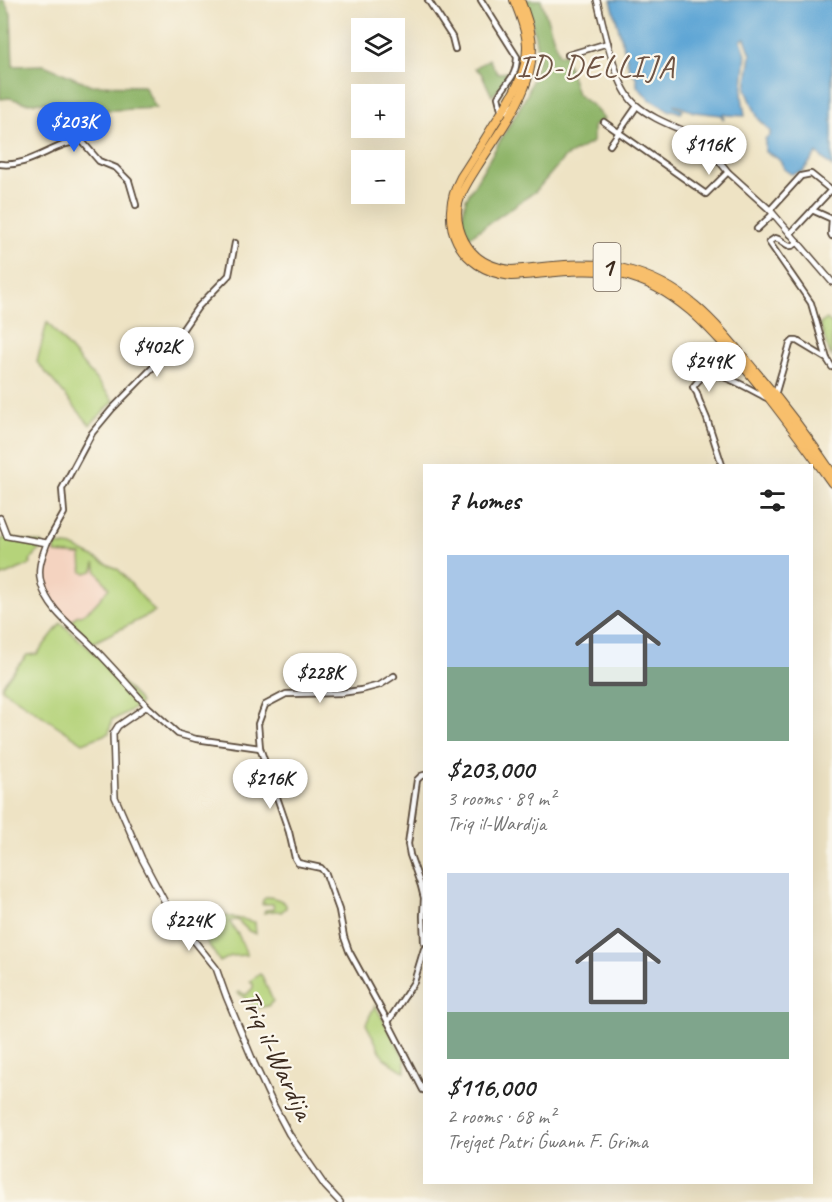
<!DOCTYPE html>
<html lang="en">
<head>
<meta charset="utf-8">
<style>
  :root { --surface:#fff; --page:#f2f2f2; --text:#222; --muted:#767676; --accent:#2563eb }
  body { margin:0; font-family:Caveat,sans-serif; background:var(--page); color:var(--text); height:100vh; display:flex; flex-direction:column; font-size:22px; white-space:nowrap }
  * { box-sizing:border-box; margin:0 }
  p { font-size:20px; color:var(--muted) }
  .icon { flex:none; width:33px; height:33px; fill:none; stroke:currentColor; stroke-width:2; stroke-linecap:round; stroke-linejoin:round }
  .map { position:relative; flex:1; overflow:hidden }
  .drawer { position:absolute; left:423px; top:464px; width:390px; height:720px; display:flex; flex-direction:column; background:var(--surface); border-radius:0px; box-shadow:0 6px 24px #0002 }
  .drawer>* { flex:none }
  .controls { position:absolute; left:351px; top:18px; display:grid; gap:12px }
  .controls a { display:grid; place-items:center; width:54px; height:54px; border-radius:0px; background:var(--surface); box-shadow:0 6px 24px #0002; font-size:30px }
  .price { position:absolute; translate:-50% -51px; padding:0 14px; border-radius:21px; background:#fff; color:#222; font-size:20px; line-height:39px; filter:drop-shadow(0 2px 3px #0008) }
  .price::after { content:''; position:absolute; left:50%; top:36px; width:18px; height:14px; margin-left:-9px; background:inherit; clip-path:polygon(0 0,100% 0,50% 100%) }
  .price.selected { background:var(--accent); color:#fff }
  ul { padding:0; list-style:none }
  li { display:grid; align-content:center; gap:12px; height:318px; padding:0 24px }
  li span { display:grid; place-items:center; height:186px; border-radius:0px; color:#555 }
  li>.icon { margin-inline-start:auto }
  span .icon { width:108px; height:108px; fill:#fffc; stroke-width:1 }
  li b { font-size:26px }
  h2 { display:flex; justify-content:space-between; align-items:center; height:72px; padding:0 24px; font-size:26px }
  .map>svg:first-child { display:block }
</style>
</head>
<body>
<div class="map">
<svg width="832" height="1202" viewBox="0 0 832 1202">
  <rect width="100%" height="100%" fill="#fbf7ec"/>
  <filter id="ink" filterUnits="userSpaceOnUse"><feTurbulence type="fractalNoise" baseFrequency=".0167" numOctaves="2"/><feDisplacementMap in="SourceGraphic" scale="12" xChannelSelector="R" yChannelSelector="G"/><feConvolveMatrix kernelMatrix="1 2 1 2 8 2 1 2 1" color-interpolation-filters="sRGB"/></filter>
  <filter id="wash" filterUnits="userSpaceOnUse"><feTurbulence type="fractalNoise" baseFrequency=".008" numOctaves="4" result="noise"/><feDisplacementMap in="SourceGraphic" scale="24" xChannelSelector="R" yChannelSelector="G"/><feGaussianBlur stdDeviation="1.35" result="paint"/><feColorMatrix in="noise" values="0 0 0 0 0 0 0 0 0 0 0 0 0 0 0 0 0 1.4 0 .05"/><feComposite in="paint" operator="in"/></filter>
  <g filter="url(#wash)">
    <rect width="100%" height="100%" fill="#eee3c4"/>
    <polygon fill="#f4d3c0" points="49,545 74,547 115,568 119,570 155,612 92,643 58,608 47,591 43,578 43,562 46,551"/>
    <g fill="#b5d37a" stroke="#787e4c" stroke-width="1.5">
      <polygon points="827,319 832,325 832,357 829,352 820,324"/>
      <polygon points="47,322 114,401 90,425 37,362"/>
      <polygon points="6,537 41,543 42,546 30,561 31,564 0,577 0,541"/>
      <path d="M 55,545 L 74,547 L 119,570 L 155,612 L 92,643 L 71,622 L 76,616 C 91,613 99,599 109,588 L 97,572 L 95,563 L 93,571 L 86,573 L 82,572 L 81,555 L 55,553 Z"/>
      <polygon points="61,623 93,652 138,699 140,703 138,706 115,719 112,719 109,733 83,743 2,689 3,684 27,655 37,654"/>
      <path d="M 267,897 C 273,897 283,900 286,905 L 286,908 L 281,912 C 277,910 268,912 264,913 L 265,910 L 274,909 L 273,904 L 262,904 L 263,900 Z"/>
      <polygon points="217,914 255,922 256,934 249,931 237,920 229,921 239,936 247,955 231,956 220,962 205,939 211,933 204,921"/>
      <polygon points="260,974 262,976 273,1001 268,1006 256,1008 238,993 240,992 246,995 253,988 253,984 250,981"/>
      <polygon points="375,1005 405,1059 405,1072 384,1058 366,1024"/>
    </g>
    <g fill="#90b56a" stroke="#667044" stroke-width="1.5">
      <polygon points="0,0 4,0 11,14 13,66 44,65 91,85 144,86 156,108 89,111 48,102 26,103 10,98 0,99"/>
      <polygon points="525,0 541,0 559,55 564,53 577,94 593,106 604,119 593,126 593,142 565,157 536,191 469,237 462,221 466,199 527,95 539,58 530,11"/>
      <polygon points="489,59 497,73 510,72 508,79 492,96 481,73 475,68"/>
    </g>
    <path fill="#5ea6d5" stroke="#4c687a" stroke-width="1.5" d="M 611,0 L 832,0 L 832,167 L 817,153 L 803,171 L 791,174 L 784,169 C 781,159 775,156 765,152 L 765,139 L 770,135 L 770,131 L 758,118 L 747,92 L 746,88 L 751,55 L 745,38 L 741,40 L 746,54 L 742,96 L 745,116 L 726,115 L 724,114 L 723,114 L 724,119 L 723,119 L 721,115 L 694,112 L 674,104 L 674,106 L 683,110 L 681,113 L 672,110 L 670,111 L 649,99 L 637,86 C 637,78 637,76 630,71 Z"/>
  </g>
  <g filter="url(#ink)">
    <g fill="none" stroke-linecap="round" stroke-linejoin="round">
      <g stroke="#564637" stroke-width="8">
        <g id="minor">
          <polyline points="428,0 452,37 455,49"/>
          <path d="M 481,0 L 517,57 C 516,80 507,80 498,97 L 502,113 L 508,110 L 513,105"/>
          <polyline points="568,55 608,43"/>
          <polyline points="604,122 706,194 728,172"/>
          <polyline points="610,145 637,106"/>
          <path d="M 0,164 C 23,167 42,153 63,145 C 69,143 75,142 81,140 L 99,161 L 116,168 L 129,181 L 136,205"/>
          <polyline points="770,210 801,176 811,174 832,191"/>
          <polyline points="812,210 832,219 831,234 832,236"/>
          <polyline points="757,229 773,214"/>
          <polyline points="790,234 831,190"/>
          <path d="M 798,242 C 787,252 786,240 775,238 L 769,242 L 811,303 L 827,359 L 832,367"/>
          <polyline points="775,395 790,344 793,341 797,341 827,359"/>
          <path d="M 722,465 L 707,419 L 699,400 L 697,393 L 693,387 C 697,382 701,376 708,374 C 720,371 755,392 767,398"/>
          <polyline points="47,543 64,513 62,489 92,433 112,409 165,355 198,307 229,275 235,243"/>
          <polyline points="394,676 380,685 361,690 341,693 286,694 265,705 258,724 260,748 289,832 295,858 298,863 321,868 326,874 339,910 344,937 349,951 388,1022 423,1090"/>
          <polyline points="147,706 178,734 196,739 260,748"/>
          <polyline points="424,775 421,776 417,780 408,844 410,855 421,886 424,898 423,916 424,942"/>
          <polyline points="388,1022 414,982 424,949"/>
        </g>
      </g>
      <g stroke="#564637" stroke-width="8">
        <g id="tertiary">
          <path d="M 597,0 C 604,28 615,86 635,104 C 653,120 677,127 697,137 L 704,142 L 728,172 L 770,210 L 832,282"/>
          <path d="M 0,518 L 7,536 L 47,543 C 42,557 37,568 41,583 C 48,610 72,626 90,644 C 110,664 128,685 147,706 L 118,726 L 113,734 L 115,797 L 142,859 L 168,908 L 216,968 L 226,996 L 254,1063 L 273,1104 L 289,1134 L 325,1186 L 340,1202"/>
        </g>
      </g>
      <g stroke="#564637" stroke-width="10">
        <g id="trunk">
          <path d="M 514,0 C 520,14 526,29 527,45 C 528,75 509,101 493,126 C 483,143 472,160 461,177 C 436,223 459,270 511,276 C 547,274 585,266 621,274 C 677,287 713,331 749,373 C 778,408 805,445 832,483"/>
          <path d="M 520,0 C 532,29 536,50 527,80 C 518,109 493,141 477,167 C 470,178 461,191 458,204 C 455,220 460,238 471,251 C 481,263 495,268 511,270 C 548,267 588,260 624,269 C 686,284 717,325 755,371 C 782,403 808,437 832,473"/>
        </g>
      </g>
      <use href="#minor" stroke="#fff" stroke-width="4.5"/>
      <use href="#tertiary" stroke="#fff" stroke-width="5"/>
      <use href="#trunk" stroke="#f8bf6c" stroke-width="8"/>
    </g>
  </g>
  <g text-anchor="middle" dominant-baseline="central" stroke-width="4.5" stroke-linejoin="round" paint-order="stroke">
    <rect fill="#fbf7ec" stroke="#75685c" stroke-width="1.5" x="593.5" y="243" width="27" height="48" rx="4.5"/>
    <g font-size="27" font-weight="bold" fill="#3b2a1e">
      <text x="607" y="267">1</text>
    </g>
    <g font-size="28" fill="#3b2a1e" stroke="#fbf7ec">
      <text transform="translate(277 1055) rotate(65)">Triq il-Wardija</text>
    </g>
    <g font-size="32" letter-spacing="1.5" fill="#6f5444" stroke="#fbf7ec">
      <text x="596" y="66">ID-DELLIJA</text>
    </g>
  </g>
</svg>
<div class="controls">
<a><svg class="icon" aria-label="layers" viewBox="0 0 24 24"><path d="M12 4l9 5-9 5-9-5zM3 14l9 5 9-5"/></svg></a>
<a>+</a>
<a>−</a>
</div>
<b class="price selected" style="left:74px;top:153px">$203K</b>
<b class="price" style="left:709px;top:176px">$116K</b>
<b class="price" style="left:157px;top:378px">$402K</b>
<b class="price" style="left:709px;top:393px">$249K</b>
<b class="price" style="left:320px;top:704px">$228K</b>
<b class="price" style="left:270px;top:810px">$216K</b>
<b class="price" style="left:189px;top:952px">$224K</b>
<section class="drawer">
<h2>7 homes<svg class="icon" aria-label="filters" viewBox="0 0 24 24"><path d="M4 7h16M4 17h16"/><circle cx="9" cy="7" r="2"/><circle cx="15" cy="17" r="2"/></svg></h2>
<ul>
<li><span style="background:linear-gradient(#a9c7e8 60%,#7fa58c 0)"><svg class="icon" aria-label="home" viewBox="0 0 24 24"><path d="M3 11l9-7 9 7M6 9v11h12V9"/></svg></span><div><b>$203,000</b><p>3 rooms · 89 m²</p><p>Triq il-Wardija</p></div></li>
<li><span style="background:linear-gradient(#c9d6e8 75%,#7fa58c 0)"><svg class="icon" aria-label="home" viewBox="0 0 24 24"><path d="M3 11l9-7 9 7M6 9v11h12V9"/></svg></span><div><b>$116,000</b><p>2 rooms · 68 m²</p><p>Trejqet Patri Ġwann F. Grima</p></div></li>
</ul>
</section>
</div>
</body>
</html>
